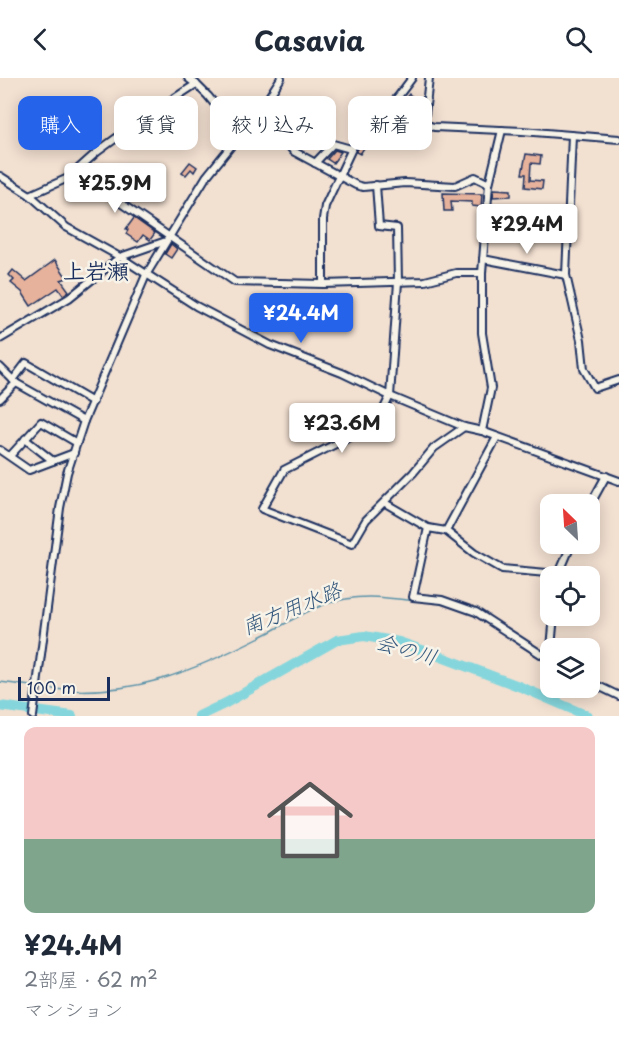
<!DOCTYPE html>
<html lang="ja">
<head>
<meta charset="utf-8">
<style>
  :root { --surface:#fff; --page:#f2f2f3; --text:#1f2937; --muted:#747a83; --accent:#2563eb }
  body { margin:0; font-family:"Playpen Sans","Klee One",sans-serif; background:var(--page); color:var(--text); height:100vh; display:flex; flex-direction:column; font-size:22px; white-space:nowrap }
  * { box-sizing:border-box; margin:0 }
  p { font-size:20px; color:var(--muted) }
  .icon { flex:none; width:33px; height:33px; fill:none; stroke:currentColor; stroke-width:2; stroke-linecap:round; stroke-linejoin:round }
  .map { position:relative; height:638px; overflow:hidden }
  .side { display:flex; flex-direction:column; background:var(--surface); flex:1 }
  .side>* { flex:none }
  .banner { position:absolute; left:18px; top:18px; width:584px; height:54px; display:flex; gap:12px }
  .needle { width:39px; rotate:335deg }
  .tools { position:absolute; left:540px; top:416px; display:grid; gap:12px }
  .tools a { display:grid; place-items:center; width:60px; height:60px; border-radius:12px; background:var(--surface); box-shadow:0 3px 15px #0003; font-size:30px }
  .scale { position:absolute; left:18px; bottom:15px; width:92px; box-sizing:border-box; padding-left:6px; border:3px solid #1b2f5e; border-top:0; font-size:16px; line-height:21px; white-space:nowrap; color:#1b2f5e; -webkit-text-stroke:4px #f7f3e8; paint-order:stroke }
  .price { position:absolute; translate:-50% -51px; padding:0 14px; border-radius:6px; background:#fff; color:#222; font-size:20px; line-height:39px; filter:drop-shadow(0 2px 3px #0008) }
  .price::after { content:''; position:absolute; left:50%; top:36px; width:18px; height:14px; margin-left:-9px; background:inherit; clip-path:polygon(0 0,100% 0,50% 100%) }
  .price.current { background:var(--accent); color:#fff }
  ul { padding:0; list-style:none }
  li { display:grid; align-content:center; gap:12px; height:318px; padding:0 24px }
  li span { display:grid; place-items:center; height:186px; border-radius:12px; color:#555 }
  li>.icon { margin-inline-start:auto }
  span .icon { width:108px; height:108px; fill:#fffc; stroke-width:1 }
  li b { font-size:26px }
  .chip { padding:0 21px; border-radius:12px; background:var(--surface); box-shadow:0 3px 15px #0003; font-size:21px; line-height:54px }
  .chip.current { background:var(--accent); color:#fff }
  header { display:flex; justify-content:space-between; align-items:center; height:78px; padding:0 24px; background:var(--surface); font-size:27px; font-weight:700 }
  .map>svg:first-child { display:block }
</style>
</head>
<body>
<header><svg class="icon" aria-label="back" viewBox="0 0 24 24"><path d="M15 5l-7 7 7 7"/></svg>Casavia<svg class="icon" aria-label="search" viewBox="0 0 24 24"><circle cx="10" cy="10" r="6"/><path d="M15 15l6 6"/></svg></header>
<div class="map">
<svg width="619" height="638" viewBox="0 0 619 638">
  <rect width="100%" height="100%" fill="#f2e0d1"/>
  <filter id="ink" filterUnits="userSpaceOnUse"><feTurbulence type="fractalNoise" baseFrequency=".0167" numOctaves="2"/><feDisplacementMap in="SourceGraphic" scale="12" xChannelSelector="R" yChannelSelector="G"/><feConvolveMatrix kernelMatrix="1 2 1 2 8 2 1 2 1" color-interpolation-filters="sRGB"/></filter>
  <g filter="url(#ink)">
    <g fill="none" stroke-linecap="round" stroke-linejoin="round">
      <g stroke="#5b93aa" stroke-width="1.5">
        <polyline points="433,524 449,528"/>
        <polyline points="521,567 544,582"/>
        <polyline points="550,585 550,586"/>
        <polyline points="0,604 31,608"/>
        <polyline points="590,608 608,616"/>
        <path d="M 43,610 C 133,621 188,595 266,556 C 291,543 318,525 346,521 C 372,516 402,522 428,524"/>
      </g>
      <g stroke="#85d6dc" stroke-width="10">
        <polyline points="0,628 72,638"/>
        <polyline points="199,638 226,625 337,562 364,558 399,564 439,578 521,609 588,638"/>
      </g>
    </g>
    <g fill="#e7b29b" stroke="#1b2f5e" stroke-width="1.5">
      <polygon points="409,16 421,25 420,34 405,21"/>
      <polygon points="364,61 368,64 360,76 356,74"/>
      <polygon points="335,72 341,74 333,85 327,81"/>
      <polygon points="526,76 541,78 540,86 531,85 530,102 543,103 542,111 525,109 526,96 522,96"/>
      <polygon points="190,84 197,89 194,94 191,91 186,97 182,94"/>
      <polygon points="494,111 511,112 511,118 493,119"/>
      <polygon points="443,115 482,116 481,129 472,128 472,124 451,123 452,133 444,133"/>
      <polygon points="134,140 155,155 150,162 143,157 138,164 126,156 128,152 126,151"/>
      <polygon points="171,166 177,171 171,180 165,176"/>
      <polygon points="55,182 67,200 61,202 69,213 63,217 58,210 31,228 22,214 11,205 14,202 9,197 13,192 26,203"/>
    </g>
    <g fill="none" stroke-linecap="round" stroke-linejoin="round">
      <g stroke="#1b2f5e" stroke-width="10">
        <g id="minor">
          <polyline points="188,0 196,6"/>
          <polyline points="397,20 424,46 434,49 522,53 619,61"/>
          <polyline points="261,31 293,73 356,107 363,109 405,105 455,108 475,99 489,106"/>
          <polyline points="424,46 429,0"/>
          <polyline points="572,57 566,197 581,262 584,291 595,310 619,302"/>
          <polyline points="315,85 333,66 351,71"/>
          <polyline points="78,92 109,117 235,204 323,206 425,203 456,195 482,195"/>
          <polyline points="0,98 30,117 66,149 120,179 196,228 270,267 342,295 390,318 464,349 482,353 619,403"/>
          <polyline points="376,107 379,148 397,150 398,204 390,318 377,345 284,392 262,431 352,466 366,442 413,395 434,370 464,349"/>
          <polyline points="30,117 68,100 97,74 141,42 196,6 208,18 239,56"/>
          <polyline points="483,181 566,197"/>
          <polyline points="323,206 323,141 325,128 356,62 397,20 412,0"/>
          <polyline points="0,261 69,220 120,179 166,163"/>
          <polyline points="0,289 16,305 84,343"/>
          <polyline points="13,302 26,285 93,324"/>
          <polyline points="0,321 16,305"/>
          <polyline points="482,353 491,310 482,255 482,195 489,106 502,52"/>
          <polyline points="497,359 446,453 474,475 502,491 558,496"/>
          <polyline points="25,361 53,383"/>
          <polyline points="0,372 29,392 74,375"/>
          <polyline points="10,378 41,344 77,365"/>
          <polyline points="385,425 428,450 446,453"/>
          <polyline points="590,427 606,398"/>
          <polyline points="428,450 413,519 442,522 476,534 550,582"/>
          <polyline points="558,498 572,465"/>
          <polyline points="551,570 554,537"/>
          <polyline points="590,604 619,618"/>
          <polyline points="33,638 60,430 67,395 84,343 146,197 206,99 261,31 281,0"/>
        </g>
      </g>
      <use href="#minor" stroke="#f7f3e8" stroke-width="6"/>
    </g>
  </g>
  <g text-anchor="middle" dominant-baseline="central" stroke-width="5" stroke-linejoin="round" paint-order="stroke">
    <g font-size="21" font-style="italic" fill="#36597e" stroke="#f7f3e8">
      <text transform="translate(291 529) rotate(-22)">南方用水路</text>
      <text transform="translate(407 570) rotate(16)">会の川</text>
    </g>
    <g font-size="22" font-weight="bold" fill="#1b2f5e" stroke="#f7f3e8">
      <text x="96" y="191">上岩瀬</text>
    </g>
  </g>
</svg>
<div class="tools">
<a><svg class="needle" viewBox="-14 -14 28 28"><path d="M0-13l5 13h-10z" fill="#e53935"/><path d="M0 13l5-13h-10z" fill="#747a83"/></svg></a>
<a><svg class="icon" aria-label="locate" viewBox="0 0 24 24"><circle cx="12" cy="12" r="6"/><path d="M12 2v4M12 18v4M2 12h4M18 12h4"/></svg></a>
<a><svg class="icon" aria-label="layers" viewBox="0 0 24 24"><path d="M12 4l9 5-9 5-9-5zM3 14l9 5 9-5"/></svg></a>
</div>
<div class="scale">100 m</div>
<b class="price" style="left:115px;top:136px">¥25.9M</b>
<b class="price" style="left:527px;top:177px">¥29.4M</b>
<b class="price current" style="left:301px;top:266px">¥24.4M</b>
<b class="price" style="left:342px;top:376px">¥23.6M</b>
<div class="banner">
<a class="chip current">購入</a>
<a class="chip">賃貸</a>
<a class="chip">絞り込み</a>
<a class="chip">新着</a>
</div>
</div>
<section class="side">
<ul>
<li><span style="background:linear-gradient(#f6c9c9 60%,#7fa58c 0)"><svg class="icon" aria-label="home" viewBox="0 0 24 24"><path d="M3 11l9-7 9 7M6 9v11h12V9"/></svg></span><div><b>¥24.4M</b><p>2部屋 · 62 m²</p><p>マンション</p></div></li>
</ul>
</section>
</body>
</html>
